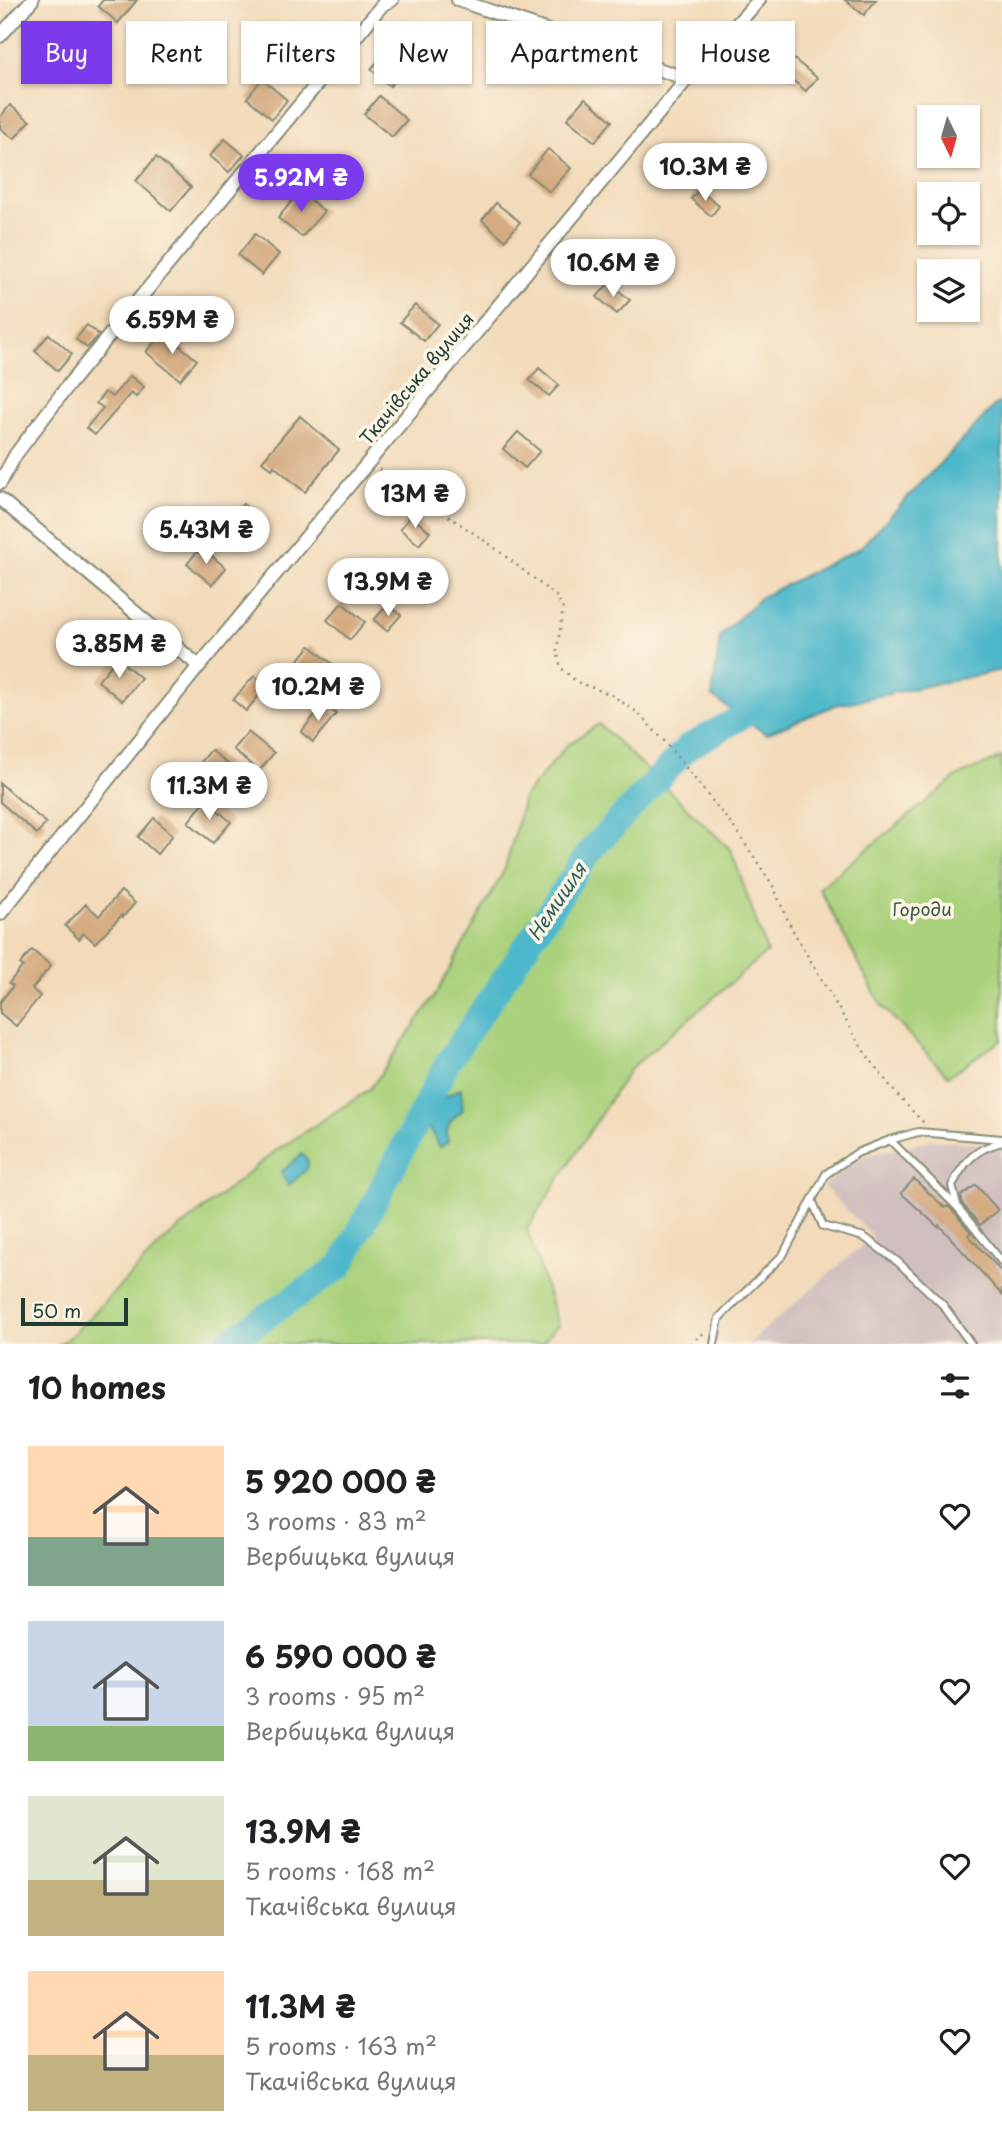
<!DOCTYPE html>
<html lang="en">
<head>
<meta charset="utf-8">
<style>
  :root { --surface:#fff; --page:#f2f2f2; --text:#202124; --muted:#757577; --accent:#7c3aed }
  body { margin:0; font-family:"Playpen Sans",sans-serif; background:var(--page); color:var(--text); height:100vh; display:flex; flex-direction:column; font-size:26px; white-space:nowrap }
  * { box-sizing:border-box; margin:0 }
  p { font-size:23px; color:var(--muted) }
  .icon { flex:none; width:38px; height:38px; fill:none; stroke:currentColor; stroke-width:2; stroke-linecap:round; stroke-linejoin:round }
  .map { position:relative; height:1344px; overflow:hidden }
  .side { display:flex; flex-direction:column; background:var(--surface); flex:1 }
  .side>* { flex:none }
  .banner { position:absolute; left:21px; top:21px; width:961px; height:63px; display:flex; gap:14px }
  .needle { width:46px; rotate:175deg }
  .buttons { position:absolute; left:917px; top:105px; display:grid; gap:14px }
  .buttons a { display:grid; place-items:center; width:63px; height:63px; border-radius:0px; background:var(--surface); box-shadow:0 2px 5px #0004; font-size:35px }
  .scale { position:absolute; left:21px; bottom:18px; width:107px; box-sizing:border-box; padding-left:7px; border:4px solid #1f3d34; border-top:0; font-size:19px; line-height:24px; white-space:nowrap; color:#1f3d34; -webkit-text-stroke:5px #fcf5e5; paint-order:stroke }
  .price { position:absolute; translate:-50% -60px; padding:0 16px; border-radius:24px; background:#fff; color:#222; font-size:23px; line-height:46px; filter:drop-shadow(0 2px 4px #0008) }
  .price::after { content:''; position:absolute; left:50%; top:42px; width:21px; height:16px; margin-left:-10px; background:inherit; clip-path:polygon(0 0,100% 0,50% 100%) }
  .price.active { background:var(--accent); color:#fff }
  ul { padding:0; list-style:none }
  li { display:flex; align-items:center; gap:21px; height:175px; padding:0 28px }
  li span { display:grid; place-items:center; flex:none; width:196px; height:140px; border-radius:0px; color:#555 }
  li>.icon { margin-inline-start:auto }
  span .icon { width:84px; height:84px; fill:#fffc; stroke-width:1 }
  li b { font-size:30px }
  h2 { display:flex; justify-content:space-between; align-items:center; height:84px; padding:0 28px; font-size:30px }
  .pill { padding:0 24px; border-radius:0px; background:var(--surface); box-shadow:0 2px 5px #0004; font-size:24px; line-height:63px }
  .pill.active { background:var(--accent); color:#fff }
  .map>svg:first-child { display:block }
</style>
</head>
<body>
<div class="map">
<svg width="1002" height="1344" viewBox="0 0 1002 1344">
  <rect width="100%" height="100%" fill="#fcf5e5"/>
  <filter id="ink" filterUnits="userSpaceOnUse"><feTurbulence type="fractalNoise" baseFrequency=".0143" numOctaves="2"/><feDisplacementMap in="SourceGraphic" scale="14" xChannelSelector="R" yChannelSelector="G"/><feConvolveMatrix kernelMatrix="1 2 1 2 8 2 1 2 1" color-interpolation-filters="sRGB"/></filter>
  <filter id="wash" filterUnits="userSpaceOnUse"><feTurbulence type="fractalNoise" baseFrequency=".00686" numOctaves="4" result="noise"/><feDisplacementMap in="SourceGraphic" scale="28" xChannelSelector="R" yChannelSelector="G"/><feGaussianBlur stdDeviation="1.57" result="paint"/><feColorMatrix in="noise" values="0 0 0 0 0 0 0 0 0 0 0 0 0 0 0 0 0 1.4 0 .05"/><feComposite in="paint" operator="in"/></filter>
  <g filter="url(#wash)">
    <rect width="100%" height="100%" fill="#f2daba"/>
    <polygon fill="#d1bfbf" points="931,1140 1002,1145 1002,1344 748,1344 873,1236 823,1186 860,1157"/>
    <g fill="#aad17c" stroke="#648758" stroke-width="2">
      <polygon points="599,724 731,850 767,952 630,1069 527,1229 558,1325 541,1344 59,1344 72,1335 164,1241 274,1152 370,1089 436,994 505,869 524,797 567,745"/>
      <polygon points="1002,757 1002,1040 948,1076 881,1005 819,888 958,776"/>
    </g>
    <g fill="#4db7cb" stroke="#367a80" stroke-width="2">
      <polygon points="1002,403 1002,670 836,705 766,734 712,696 720,636 761,597 860,548 996,404"/>
      <path d="M 461,1089 L 463,1110 C 452,1118 444,1127 448,1141 L 440,1147 L 428,1127 L 434,1102 Z"/>
      <polygon points="302,1154 308,1160 307,1169 288,1186 281,1172"/>
    </g>
    <g fill="none" stroke-linecap="round" stroke-linejoin="round">
      <polyline stroke="#4db7cb" stroke-width="26" points="225,1344 341,1266 448,1062 591,850 687,748 771,700"/>
    </g>
    <g id="blocks">
      <g fill="#d5ac82">
        <polygon points="103,0 137,0 118,23 98,6"/>
        <polygon points="845,0 876,0 864,15"/>
        <polygon points="70,34 93,53 78,70 56,51"/>
        <polygon points="794,59 817,78 806,91 783,72"/>
        <polygon points="378,61 398,77 390,86 371,69"/>
        <polygon points="262,79 287,100 272,119 247,98"/>
        <polygon points="379,96 407,120 392,137 364,114"/>
        <polygon points="585,98 612,121 595,142 567,119"/>
        <polygon points="10,105 30,121 14,139 0,128 0,117"/>
        <polygon points="225,139 244,155 229,172 210,156"/>
        <polygon points="548,149 571,168 550,192 528,174"/>
        <polygon points="156,157 191,187 171,211 136,181"/>
        <polygon points="699,190 719,206 711,216 691,199"/>
        <polygon points="300,191 324,211 302,237 278,218"/>
        <polygon points="496,203 520,222 505,240 482,220"/>
        <polygon points="255,234 279,254 262,275 238,255"/>
        <polygon points="609,283 630,300 617,314 597,297"/>
        <polygon points="415,305 438,324 424,341 400,322"/>
        <polygon points="87,325 99,335 87,348 76,339"/>
        <polygon points="163,332 197,360 180,380 146,352"/>
        <polygon points="49,334 72,354 58,371 35,351"/>
        <polygon points="539,368 559,385 549,396 529,380"/>
        <polygon points="130,376 144,387 136,397 131,393 95,435 86,428 103,408 96,403 105,392 112,397"/>
        <polygon points="300,416 339,450 305,492 274,466 272,469 262,461"/>
        <polygon points="518,432 540,451 525,468 503,449"/>
        <polygon points="243,504 263,520 252,533 232,517"/>
        <polygon points="411,516 430,532 419,545 400,529"/>
        <polygon points="201,547 226,568 212,585 187,564"/>
        <polygon points="342,603 365,622 350,640 327,620"/>
        <polygon points="388,604 401,615 387,631 374,620"/>
        <polygon points="310,646 335,666 321,683 296,663"/>
        <polygon points="117,658 141,678 122,701 98,681"/>
        <polygon points="254,676 267,686 246,711 233,700"/>
        <polygon points="324,704 336,714 313,742 301,732"/>
        <polygon points="248,732 274,753 259,771 233,749"/>
        <polygon points="211,750 228,764 213,782 196,768"/>
        <polygon points="0,783 46,823 37,834 0,802"/>
        <polygon points="206,800 231,822 213,843 188,822"/>
        <polygon points="154,818 173,835 157,854 138,837"/>
        <polygon points="121,891 135,903 123,917 122,915 95,943 84,933 79,939 65,926 86,904 99,916"/>
        <polygon points="32,950 51,966 32,989 40,996 16,1026 0,1013 0,1002 13,986 9,983 23,966 20,964"/>
        <polygon points="914,1179 945,1208 948,1206 955,1213 971,1233 968,1235 1002,1272 1002,1295 939,1225 938,1227 901,1193"/>
        <polygon points="976,1185 998,1210 980,1225 963,1205 961,1196"/>
      </g>
    </g>
  </g>
  <g filter="url(#ink)">
    <use href="#blocks" fill-opacity="0" stroke="#888c77" stroke-width="2"/>
    <g fill="none" stroke-linecap="round" stroke-linejoin="round">
      <g stroke="#888c77" stroke-width="10">
        <g id="lane">
          <polyline points="890,1140 959,1209 1002,1262"/>
          <polyline points="812,1200 823,1226 864,1237 898,1262 943,1305 971,1344"/>
          <path d="M 958,1208 L 952,1186 C 964,1161 975,1149 1002,1142"/>
          <polyline points="714,1344 719,1318 783,1255 826,1174 857,1153 890,1140 918,1132 1002,1139"/>
        </g>
      </g>
      <g stroke="#888c77" stroke-width="16">
        <g id="street">
          <polyline points="458,0 687,79"/>
          <polyline points="0,36 32,0"/>
          <polyline points="0,483 16,454 70,383 383,4 392,0"/>
          <polyline points="0,499 199,666"/>
          <polyline points="0,914 199,666 687,79 759,0"/>
        </g>
      </g>
      <g stroke="#888c77" stroke-width="2.5" stroke-dasharray="2 5" stroke-linecap="butt">
        <polyline points="379,469 491,545 556,596 563,609 557,650 561,668 577,682 612,695 638,713 668,745 738,833 772,884 792,929 863,1050 897,1095 924,1123"/>
        <polyline points="691,1344 707,1330"/>
      </g>
      <use href="#lane" stroke="#fff" stroke-width="6"/>
      <use href="#street" stroke="#fff" stroke-width="12"/>
    </g>
  </g>
  <g text-anchor="middle" dominant-baseline="central" stroke-width="7" stroke-linejoin="round" paint-order="stroke">
    <g font-size="18" fill="#1f3d34" stroke="#fcf5e5">
      <text transform="translate(416 378) rotate(-50)">Ткачівська вулиця</text>
    </g>
    <g font-size="18" fill="#3b5b42" stroke="#fcf5e5">
      <text x="922" y="908">Городи</text>
    </g>
    <g font-size="19" font-style="italic" fill="#2a5c5a" stroke="#fcf5e5">
      <text transform="translate(556 901) rotate(-56)">Немишля</text>
    </g>
  </g>
</svg>
<div class="buttons">
<a><svg class="needle" viewBox="-14 -14 28 28"><path d="M0-13l5 13h-10z" fill="#e53935"/><path d="M0 13l5-13h-10z" fill="#757577"/></svg></a>
<a><svg class="icon" aria-label="locate" viewBox="0 0 24 24"><circle cx="12" cy="12" r="6"/><path d="M12 2v4M12 18v4M2 12h4M18 12h4"/></svg></a>
<a><svg class="icon" aria-label="layers" viewBox="0 0 24 24"><path d="M12 4l9 5-9 5-9-5zM3 14l9 5 9-5"/></svg></a>
</div>
<div class="scale">50 m</div>
<b class="price" style="left:705px;top:203px">10.3M ₴</b>
<b class="price active" style="left:301px;top:214px">5.92M ₴</b>
<b class="price" style="left:613px;top:299px">10.6M ₴</b>
<b class="price" style="left:172px;top:356px">6.59M ₴</b>
<b class="price" style="left:415px;top:530px">13M ₴</b>
<b class="price" style="left:206px;top:566px">5.43M ₴</b>
<b class="price" style="left:388px;top:618px">13.9M ₴</b>
<b class="price" style="left:119px;top:680px">3.85M ₴</b>
<b class="price" style="left:318px;top:723px">10.2M ₴</b>
<b class="price" style="left:209px;top:822px">11.3M ₴</b>
<div class="banner">
<a class="pill active">Buy</a>
<a class="pill">Rent</a>
<a class="pill">Filters</a>
<a class="pill">New</a>
<a class="pill">Apartment</a>
<a class="pill">House</a>
</div>
</div>
<section class="side">
<h2>10 homes<svg class="icon" aria-label="filters" viewBox="0 0 24 24"><path d="M4 7h16M4 17h16"/><circle cx="9" cy="7" r="2"/><circle cx="15" cy="17" r="2"/></svg></h2>
<ul>
<li><span style="background:linear-gradient(#ffd9b3 65%,#7fa58c 0)"><svg class="icon" aria-label="home" viewBox="0 0 24 24"><path d="M3 11l9-7 9 7M6 9v11h12V9"/></svg></span><div><b>5 920 000 ₴</b><p>3 rooms · 83 m²</p><p>Вербицька вулиця</p></div><svg class="icon" aria-label="heart" viewBox="0 0 24 24"><path d="M12 20l-8-8c-3-5 5-10 8-4 3-6 11-1 8 4z"/></svg></li>
<li><span style="background:linear-gradient(#c9d6e8 75%,#8fb573 0)"><svg class="icon" aria-label="home" viewBox="0 0 24 24"><path d="M3 11l9-7 9 7M6 9v11h12V9"/></svg></span><div><b>6 590 000 ₴</b><p>3 rooms · 95 m²</p><p>Вербицька вулиця</p></div><svg class="icon" aria-label="heart" viewBox="0 0 24 24"><path d="M12 20l-8-8c-3-5 5-10 8-4 3-6 11-1 8 4z"/></svg></li>
<li><span style="background:linear-gradient(#dfe7d0 60%,#c2b280 0)"><svg class="icon" aria-label="home" viewBox="0 0 24 24"><path d="M3 11l9-7 9 7M6 9v11h12V9"/></svg></span><div><b>13.9M ₴</b><p>5 rooms · 168 m²</p><p>Ткачівська вулиця</p></div><svg class="icon" aria-label="heart" viewBox="0 0 24 24"><path d="M12 20l-8-8c-3-5 5-10 8-4 3-6 11-1 8 4z"/></svg></li>
<li><span style="background:linear-gradient(#ffd9b3 60%,#c2b280 0)"><svg class="icon" aria-label="home" viewBox="0 0 24 24"><path d="M3 11l9-7 9 7M6 9v11h12V9"/></svg></span><div><b>11.3M ₴</b><p>5 rooms · 163 m²</p><p>Ткачівська вулиця</p></div><svg class="icon" aria-label="heart" viewBox="0 0 24 24"><path d="M12 20l-8-8c-3-5 5-10 8-4 3-6 11-1 8 4z"/></svg></li>
</ul>
</section>
</body>
</html>
